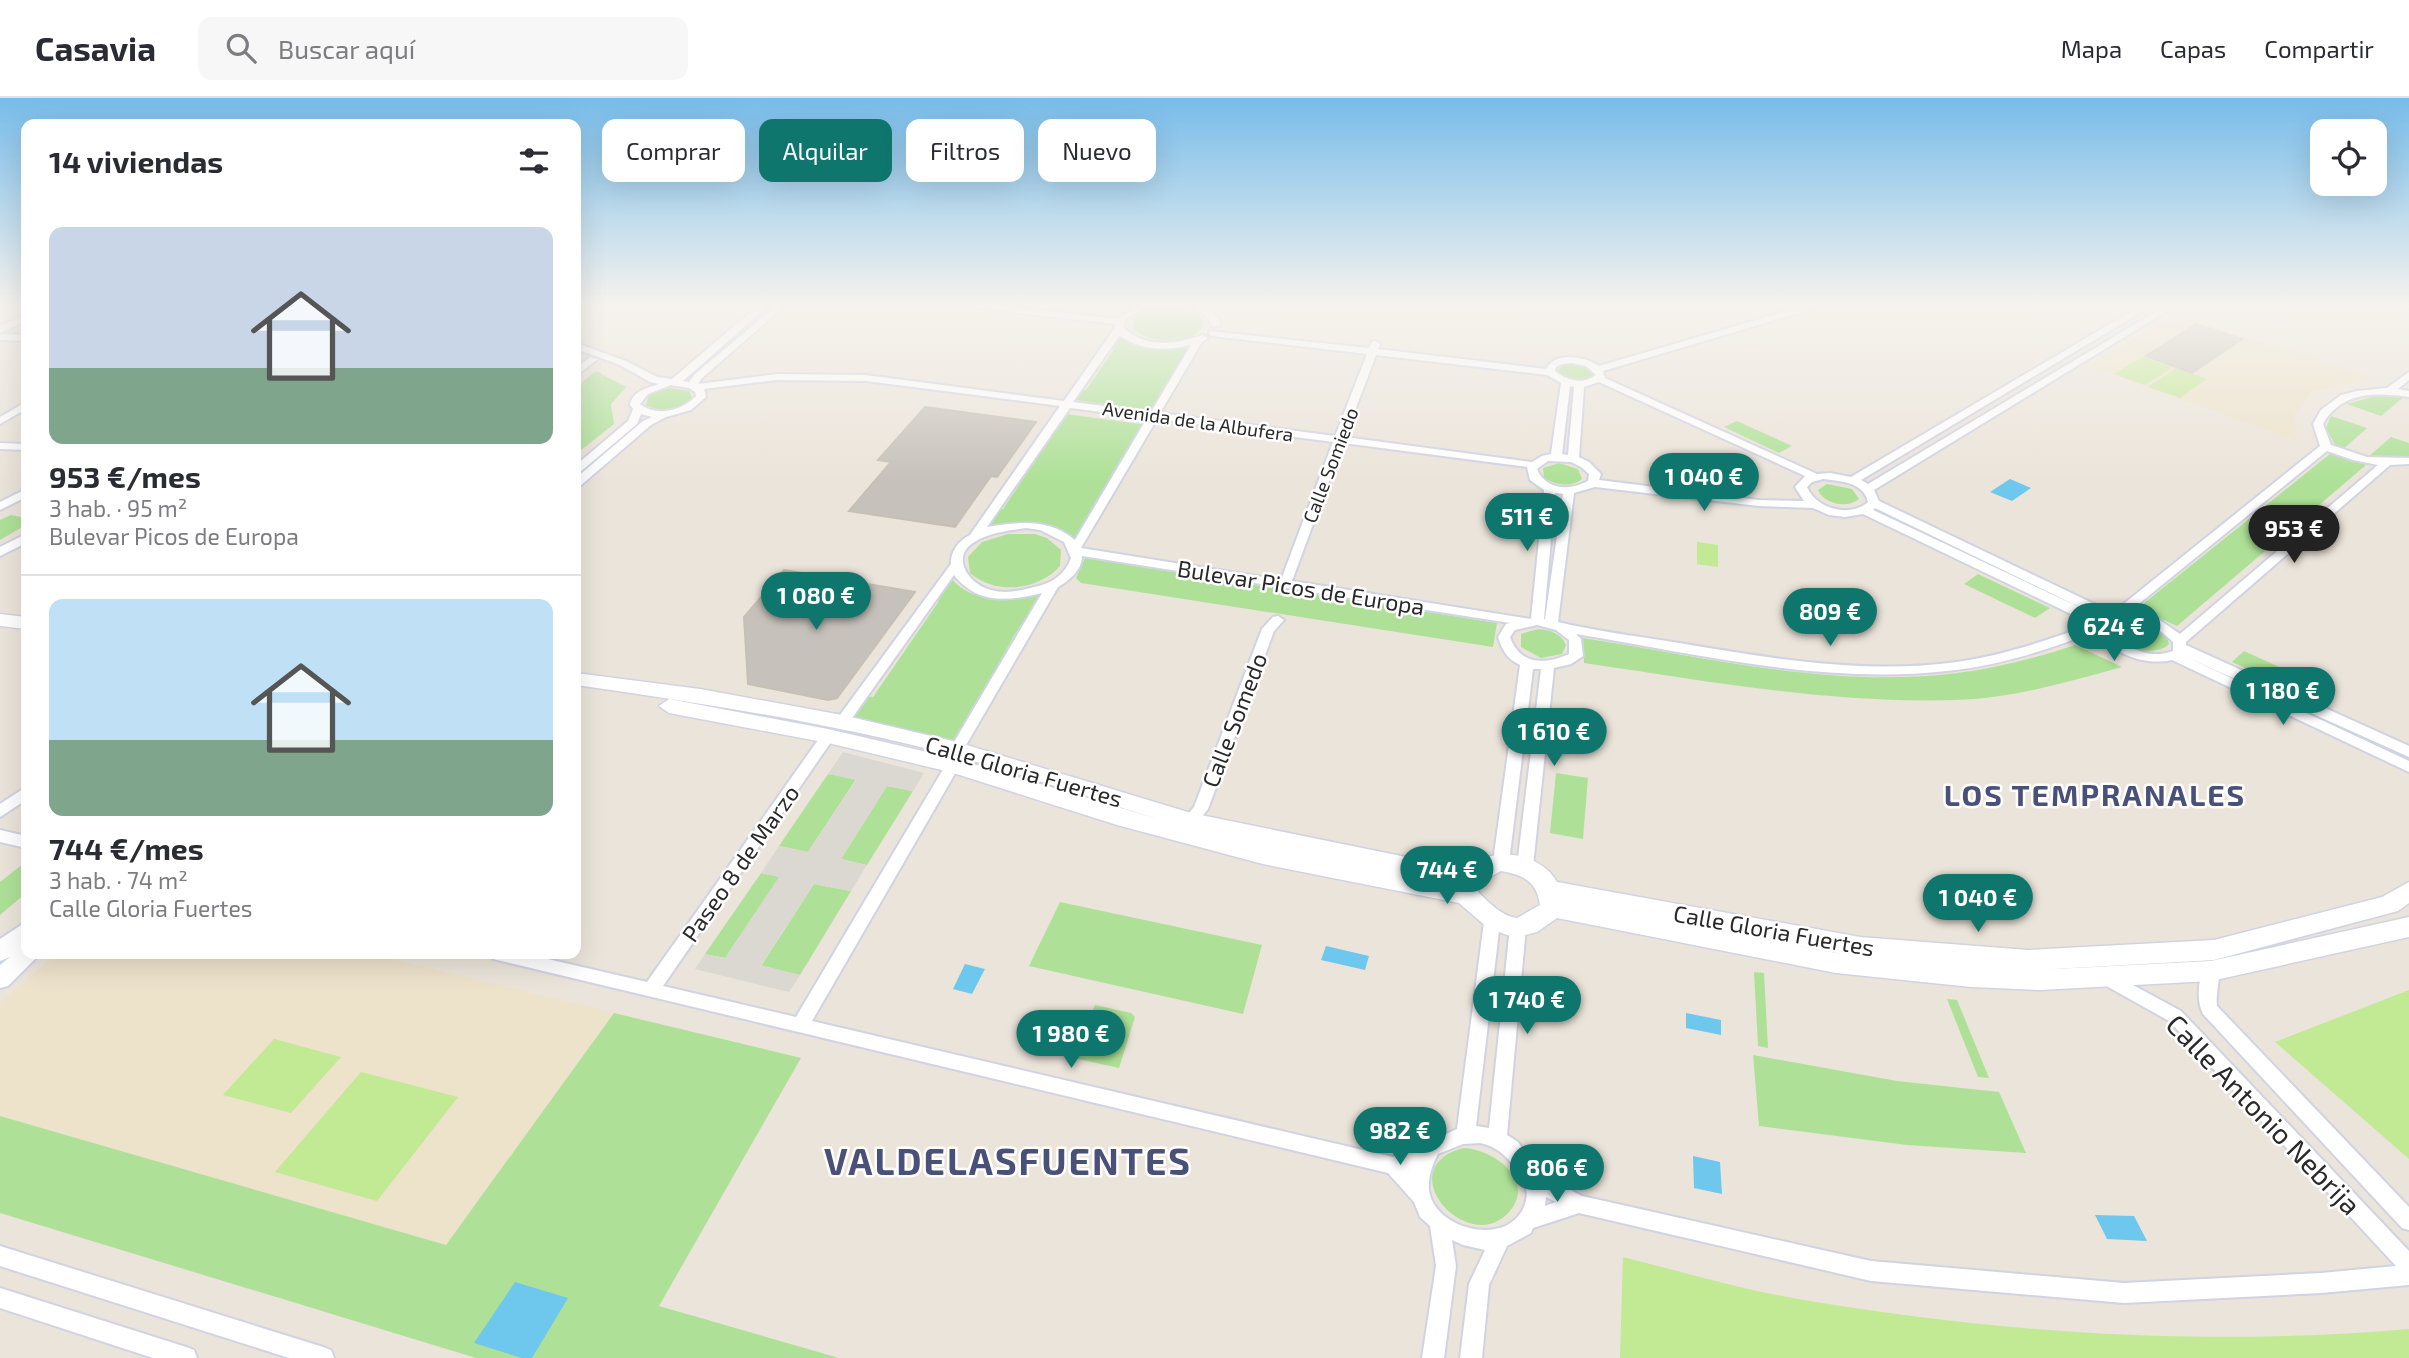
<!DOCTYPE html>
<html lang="es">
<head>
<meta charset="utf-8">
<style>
  :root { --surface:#fff; --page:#f7f7f7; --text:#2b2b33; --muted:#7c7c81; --line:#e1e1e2; --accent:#0f766e }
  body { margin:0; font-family:"Exo 2",sans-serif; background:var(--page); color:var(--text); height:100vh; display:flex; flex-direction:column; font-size:26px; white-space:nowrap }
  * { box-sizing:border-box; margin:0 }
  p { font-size:23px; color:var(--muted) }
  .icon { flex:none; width:38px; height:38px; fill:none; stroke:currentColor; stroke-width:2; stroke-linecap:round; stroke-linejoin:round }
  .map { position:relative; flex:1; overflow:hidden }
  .side { position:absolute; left:21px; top:21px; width:560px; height:840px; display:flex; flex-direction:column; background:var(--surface); border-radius:14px; box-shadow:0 7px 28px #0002 }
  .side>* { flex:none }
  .hud { position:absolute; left:602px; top:21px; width:665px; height:63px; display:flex; gap:14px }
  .tools { position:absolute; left:2310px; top:21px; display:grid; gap:14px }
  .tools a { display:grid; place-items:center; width:77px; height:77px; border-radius:14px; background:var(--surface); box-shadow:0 7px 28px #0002; font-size:35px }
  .price { position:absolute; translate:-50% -60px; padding:0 16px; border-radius:24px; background:var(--accent); color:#fff; font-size:23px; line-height:46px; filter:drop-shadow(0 2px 4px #0008) }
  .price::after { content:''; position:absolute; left:50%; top:42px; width:21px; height:16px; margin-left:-10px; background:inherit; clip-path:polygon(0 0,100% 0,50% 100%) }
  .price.on { background:#222; color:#fff }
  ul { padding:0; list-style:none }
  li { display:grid; align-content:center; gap:14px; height:371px; padding:0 28px }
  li+li { border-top:2px solid var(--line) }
  li span { display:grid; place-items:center; height:217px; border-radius:14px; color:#555 }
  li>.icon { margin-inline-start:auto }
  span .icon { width:126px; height:126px; fill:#fffc; stroke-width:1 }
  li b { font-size:30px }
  h2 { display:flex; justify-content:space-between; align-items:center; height:84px; padding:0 28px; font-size:30px }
  .pill { padding:0 24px; border-radius:14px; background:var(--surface); box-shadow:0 7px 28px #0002; font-size:24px; line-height:63px }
  .pill.on { background:var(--accent); color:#fff }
  header { display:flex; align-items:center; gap:42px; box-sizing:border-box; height:98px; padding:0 35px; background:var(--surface); border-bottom:2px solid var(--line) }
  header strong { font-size:33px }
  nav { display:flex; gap:38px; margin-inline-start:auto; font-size:24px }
  .search { width:490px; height:63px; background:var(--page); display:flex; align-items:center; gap:18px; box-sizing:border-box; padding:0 24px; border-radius:14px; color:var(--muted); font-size:26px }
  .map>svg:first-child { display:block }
</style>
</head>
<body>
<header>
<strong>Casavia</strong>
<div class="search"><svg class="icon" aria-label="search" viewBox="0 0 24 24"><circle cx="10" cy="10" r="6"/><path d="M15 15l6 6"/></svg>Buscar aquí</div>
<nav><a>Mapa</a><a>Capas</a><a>Compartir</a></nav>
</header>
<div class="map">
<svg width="2409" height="1260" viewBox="0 0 2409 1260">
  <rect width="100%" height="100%" fill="#ebe4da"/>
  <g fill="#ede2ca">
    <polygon points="2174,216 2372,280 2312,294 2294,317 2296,333 2293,336 2298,338 2295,342 2089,268"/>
    <polygon points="56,856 372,856 614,915 446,1147 0,1018 0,905"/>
  </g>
  <g fill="#aee197">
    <path d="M 1171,210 L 1198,217 L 1204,226 C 1194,249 1148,245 1133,231 L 1134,220 L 1148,212 Z"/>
    <polygon points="1120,236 1136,245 1193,246 1154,313 1075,302 1082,292 1086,292 1115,250 1111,249"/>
    <path d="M 1565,266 L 1586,268 L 1594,276 C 1584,286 1565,284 1558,272 Z"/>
    <polygon points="596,273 626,289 611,306 614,326 576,356 576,289"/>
    <path d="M 669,290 L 689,293 L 692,299 C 682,313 661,316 646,307 L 649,297 Z"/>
    <polygon points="2379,297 2405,298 2381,318 2347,306"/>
    <path d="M 1066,316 L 1147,327 L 1140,338 L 1136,338 L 1084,423 L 1086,424 L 1076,443 C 1050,422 1016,420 985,430 L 998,411 L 1003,411 Z"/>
    <polygon points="2331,318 2367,330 2342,352 2334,345 2326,330"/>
    <polygon points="1737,323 1792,348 1779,355 1724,329"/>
    <polygon points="2391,339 2409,345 2409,359 2367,360"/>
    <polygon points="2331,355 2366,367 2177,528 2138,510"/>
    <path d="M 1559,365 L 1578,371 L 1582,381 C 1571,390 1556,387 1544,380 L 1543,370 Z"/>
    <path d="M 1827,386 L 1852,391 L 1859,401 C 1847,411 1824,406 1818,392 Z"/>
    <polygon points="1510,401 1536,404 1530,441 1504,438"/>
    <polygon points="11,417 26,420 26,427 0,442 0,422"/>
    <path d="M 1008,436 L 1035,436 L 1047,440 L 1061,452 L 1060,468 C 1038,493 995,497 970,475 L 968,459 L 982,444 Z"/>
    <polygon points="1085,460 1497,525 1493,549 1081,485 1076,480"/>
    <polygon points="1978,476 2050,510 2035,520 1964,486"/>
    <path d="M 950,479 C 973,508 1013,502 1044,494 L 1015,536 L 955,644 L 855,619 L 867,598 L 873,599 L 939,503 L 935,501 Z"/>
    <path d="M 2125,521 C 2141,522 2166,528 2169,546 C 2155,561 2118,549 2112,530 L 2118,523 Z"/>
    <path d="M 1538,531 C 1550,532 1561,535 1566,547 L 1562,556 L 1541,560 L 1521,549 L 1521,536 Z"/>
    <path d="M 1583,540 C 1705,559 1833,591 1957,575 C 1998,570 2036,560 2075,547 L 2122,569 C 2067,584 2011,601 1955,602 C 1830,606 1707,583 1584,565 Z"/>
    <polygon points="2244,553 2330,592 2319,604 2232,564"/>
    <polygon points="1556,675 1588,680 1583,741 1550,735"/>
    <polygon points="828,676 856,681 808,754 779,748"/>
    <polygon points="887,688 913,693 867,767 841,761"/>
    <polygon points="23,766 26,767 26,795 0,817 0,784"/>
    <polygon points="761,775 780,779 725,860 705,856"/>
    <polygon points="814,786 851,793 800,877 761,868"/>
    <polygon points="1060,804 1262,847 1243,916 1029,868"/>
    <polygon points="1754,874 1764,875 1768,950 1758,948"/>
    <polygon points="1947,901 1957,902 1989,980 1978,979"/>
    <polygon points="1095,907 1131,915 1135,919 1119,970 1074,960"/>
    <polygon points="614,915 801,960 659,1208 839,1260 476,1260 0,1115 0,1018 446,1147"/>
    <polygon points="1753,957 1897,983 1999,994 2026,1055 1907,1047 1759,1028"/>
    <path d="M 1463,1050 C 1493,1051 1537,1082 1509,1114 C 1468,1160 1388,1070 1463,1050 Z"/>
  </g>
  <g fill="#c2e993">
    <polygon points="2142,259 2173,269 2145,287 2114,276"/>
    <polygon points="2176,270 2207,281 2180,300 2148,289"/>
    <polygon points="1697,444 1718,447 1718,469 1697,466"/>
    <polygon points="2409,892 2409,1061 2275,944"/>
    <polygon points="274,941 341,959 291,1015 223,997"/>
    <polygon points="361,974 458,999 377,1103 275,1074"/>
    <path d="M 1623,1159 C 1679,1173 1736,1190 1792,1200 C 1996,1235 2203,1249 2409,1231 L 2409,1260 L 1620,1260 Z"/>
  </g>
  <polygon fill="#dbd7d1" points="843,654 924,675 913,693 887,688 841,761 867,767 851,793 814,786 761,867 800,877 789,894 695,871 705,856 725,860 779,779 761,775 779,748 808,754 856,682 828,676"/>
  <g fill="#6ec7ed">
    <polygon points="2010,381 2031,390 2012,403 1990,394"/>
    <polygon points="1326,848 1369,858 1365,872 1321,862"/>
    <polygon points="965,866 985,871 972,896 953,891"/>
    <polygon points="1686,915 1721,922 1721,937 1686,930"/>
    <polygon points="1693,1058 1720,1064 1722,1096 1694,1090"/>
    <polygon points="2095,1117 2134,1118 2147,1143 2107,1141"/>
    <polygon points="515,1184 568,1200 532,1260 522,1260 474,1245"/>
  </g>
  <g fill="#c6c1ba" stroke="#c6c0b4" stroke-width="2">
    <polygon points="2196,226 2242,241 2192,275 2146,258"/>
    <polygon points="925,309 1036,324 997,379 991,378 955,429 849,413 891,364 878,362"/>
    <polygon points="784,472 915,494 837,600 828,602 748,586 744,519"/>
  </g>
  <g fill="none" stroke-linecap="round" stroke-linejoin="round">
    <g stroke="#d0d3e2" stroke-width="4">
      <g id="minor">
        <path d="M 759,207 L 769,207 L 683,283 L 689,284 L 695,276 L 777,207 L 786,207 L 702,280 L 698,286 L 777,276 L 866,277 L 1064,303 L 1114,231 L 1115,226 L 978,210 L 974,207 L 998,207 L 1116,221 L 1142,207 L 1152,207 L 1125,221 L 1124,230 C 1148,251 1175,246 1203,237 L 1208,240 L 1202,244 L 1160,315 L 1335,338 L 1367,256 L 1212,238 L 1209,237 L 1209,233 L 1369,250 L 1372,244 L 1375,243 L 1380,246 L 1378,251 L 1546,271 C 1555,253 1585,258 1599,268 L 1807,207 L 1820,207 L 1819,209 L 1603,273 L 1605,280 L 1817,376 L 1830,375 L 1851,379 L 2142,207 L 2153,207 L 1861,382 L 1868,386 L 2167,207 L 2177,207 L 1874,392 L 1879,403 L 2109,513 L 2116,512 L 2320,348 L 2313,326 L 2321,312 L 2341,297 L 2357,293 L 2387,290 L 2409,274 L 2409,282 L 2398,291 L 2409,293 L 2409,299 C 2376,294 2341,294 2323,326 L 2331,347 L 2367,359 L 2409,360 L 2409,366 L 2390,367 L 2186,544 L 2186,547 L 2409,648 L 2409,659 L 2184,558 L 2409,663 L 2409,674 L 2172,562 C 2143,568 2114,556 2096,533 C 2048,552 1998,568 1947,573 C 1824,587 1697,556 1576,536 L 1581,541 L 1583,558 L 1571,566 L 1554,570 L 1533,768 L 1531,772 L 1519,772 L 1517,768 L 1541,571 L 1533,571 L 1509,764 L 1507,768 L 1495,768 L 1493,764 L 1520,567 C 1507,561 1502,552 1498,539 L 1506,526 L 1510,525 L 1082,458 C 1082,472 1070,482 1058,489 L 962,654 L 952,654 L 950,651 L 1042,495 C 1008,503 978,507 954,477 L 847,627 L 837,627 L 835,624 L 837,621 L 951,466 C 950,454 959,442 970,437 L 1060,308 L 866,283 L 777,282 L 704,291 L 706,299 L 691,312 L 666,319 L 651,327 L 580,388 L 576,389 L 576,380 L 643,323 L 652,319 L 641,316 L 637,326 L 580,374 L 576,375 L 576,367 L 628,323 L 633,311 L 630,307 C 632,293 647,290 659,286 L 650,284 L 620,267 L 576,251 L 576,245 L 626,263 L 657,279 L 672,281 ZM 1120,237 C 1139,253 1167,253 1191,247 L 1151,314 L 1073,304 ZM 1376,257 L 1547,277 L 1561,285 L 1551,356 L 1542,358 L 1532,364 L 1345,339 ZM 1572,265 L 1586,268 L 1596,277 C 1582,287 1568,283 1555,273 L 1556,269 L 1562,266 ZM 1599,284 L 1805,378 L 1795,389 L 1804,403 L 1759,402 L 1599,382 L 1601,376 L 1589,364 L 1579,359 L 1584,289 ZM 671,287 L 689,290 L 695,294 L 696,298 C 682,313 657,319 640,306 L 648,296 ZM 1570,288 L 1574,289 L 1568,357 L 1562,356 ZM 1070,310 L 1147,320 L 1075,442 C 1048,420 1019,424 987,429 ZM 1157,321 L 1333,344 L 1281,482 L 1081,450 ZM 1343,345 L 1527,369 L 1530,382 L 1544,392 L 1531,521 L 1292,483 ZM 2327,353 L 2353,362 L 2378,367 L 2180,536 L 2158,521 L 2130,513 ZM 1548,363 L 1571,364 L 1581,369 L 1589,376 L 1588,383 C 1570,393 1545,392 1537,371 ZM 1823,381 C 1840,383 1864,384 1868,404 C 1850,420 1816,411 1807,389 L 1812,384 ZM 1595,389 L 1759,408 L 1813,410 L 1829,417 L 1845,419 L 1863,416 L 2092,526 C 2046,543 1998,559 1949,565 C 1858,576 1763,559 1673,544 C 1635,538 1596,533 1558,524 L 1574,395 ZM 1555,395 L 1563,396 L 1545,521 L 1544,521 ZM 1875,410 L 2098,518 L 1873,412 ZM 1026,430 L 1040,432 L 1064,444 L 1071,460 C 1065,477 1051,486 1034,489 C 1020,493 1005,496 991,492 C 970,487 950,460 973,445 C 989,434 1008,433 1026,430 ZM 2120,519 C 2141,522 2158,528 2173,544 L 2173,553 C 2147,563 2121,547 2105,528 L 2111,520 ZM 1537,527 L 1556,532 L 1569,542 L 1569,556 C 1545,567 1520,567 1510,539 L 1515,532 Z"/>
        <path d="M 1182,207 C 1200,206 1214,209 1221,227 L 1213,229 L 1206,217 Z"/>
        <polygon points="26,217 26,223 0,235 0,228"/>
        <polygon points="0,236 26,237 26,243 0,242"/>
        <polygon points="590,259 598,261 576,278 576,270"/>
        <polygon points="26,304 26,311 0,326 0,319"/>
        <polygon points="0,345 26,346 26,352 0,351"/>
        <polygon points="26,391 26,399 0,412 0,404"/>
        <polygon points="22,438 26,438 26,445 0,458 0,449"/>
        <polygon points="1278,518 1284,522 1274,533 1208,711 1195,727 1185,727 1182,723 1194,709 1262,531 1273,519"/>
        <path d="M 828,633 L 835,638 L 833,641 L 663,888 L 796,919 L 948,663 L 953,662 L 960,667 L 812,923 L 1393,1059 L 1457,1031 L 1484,824 L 1486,820 L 1492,818 L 1498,820 L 1500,824 L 1476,1028 L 1489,1030 L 1510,829 L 1512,824 L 1518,823 L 1524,824 L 1526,829 L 1507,1037 L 1518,1044 L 1540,1076 L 1582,1098 L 1871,1163 L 2124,1185 L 2321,1175 L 2396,1168 L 2169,923 L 2101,885 L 2099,880 L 2101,875 L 2107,873 L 2181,913 L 2409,1153 L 2409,1187 L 2321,1195 L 2124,1205 L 1871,1183 L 1579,1115 L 1533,1130 L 1531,1135 L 1507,1148 L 1489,1187 L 1482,1260 L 1460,1260 L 1469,1186 L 1485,1152 L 1463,1147 L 1452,1142 L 1456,1168 L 1444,1260 L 1422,1260 L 1436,1168 L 1430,1128 L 1420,1119 L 1414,1104 L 1388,1075 L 493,861 L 491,856 L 526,856 L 647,884 L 823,635 ZM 1480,1045 C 1499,1049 1510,1061 1520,1077 C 1528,1089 1529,1100 1522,1113 C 1501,1149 1433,1129 1429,1092 C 1428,1079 1432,1067 1438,1056 L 1463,1046 ZM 1546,1099 L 1556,1104 L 1545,1108 Z"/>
        <polygon points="26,689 26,702 0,719 0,706"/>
        <polygon points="0,732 26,738 26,750 0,744"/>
        <path d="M 2211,866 L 2217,868 C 2222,879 2215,895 2217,908 L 2409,1109 L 2409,1132 L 2402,1130 L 2203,916 C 2196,902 2198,882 2205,868 Z"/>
        <polygon points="0,1148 323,1249 331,1252 334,1260 289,1260 0,1168"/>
        <polygon points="0,1190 186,1249 194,1252 197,1260 153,1260 0,1210"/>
      </g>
    </g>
    <g stroke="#d0d3e2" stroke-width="4">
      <polygon id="tertiary" points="26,824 26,846 22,849 26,848 26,856 40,856 8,888 0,890 0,867 10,859 0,863 0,841"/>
    </g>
    <g stroke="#d0d3e2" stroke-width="3">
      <g id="secondary">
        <polygon points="0,516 26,519 26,531 0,528"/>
        <path d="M 576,575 L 700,591 L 842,617 L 957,644 L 1191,715 L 1465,771 C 1491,747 1540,754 1557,784 L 1860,839 L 2028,852 L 2214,842 L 2382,799 L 2409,784 L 2409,805 L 2398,813 L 2214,862 L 2036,872 L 2211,863 L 2409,819 L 2409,839 L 2211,883 L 2040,892 L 1971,889 L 1836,875 L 1557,820 L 1537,834 L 1517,839 L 1507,837 L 1488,830 L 1459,805 L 1263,766 L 1117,727 L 950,674 L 828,645 L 669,615 L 659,608 L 669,601 L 828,631 L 953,660 L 1161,722 C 1092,701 1023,676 952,657 C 829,625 703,605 576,587 ZM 1501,773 C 1523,777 1537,783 1540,807 L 1517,820 C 1501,818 1490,805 1478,794 L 1481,784 ZM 1685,826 L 1843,856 L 1836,855 Z"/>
      </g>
    </g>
    <use href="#minor" fill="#fff" fill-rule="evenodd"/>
    <use href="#tertiary" fill="#fff" fill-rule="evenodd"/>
    <use href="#secondary" fill="#fff" fill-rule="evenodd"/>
  </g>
  <linearGradient id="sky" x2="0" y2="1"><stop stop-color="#77bcea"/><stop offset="0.54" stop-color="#f6f3ee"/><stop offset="1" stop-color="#f6f3ee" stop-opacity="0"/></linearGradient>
  <rect width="2409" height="383" fill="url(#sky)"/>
  <g text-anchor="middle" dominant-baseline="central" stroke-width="5" stroke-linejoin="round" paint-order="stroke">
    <g font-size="19" fill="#292929" stroke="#fff">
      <text transform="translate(1198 323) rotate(8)">Avenida de la Albufera</text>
      <text transform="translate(1330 367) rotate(-69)">Calle Somiedo</text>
    </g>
    <g font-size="23" fill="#292929" stroke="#fff">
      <text transform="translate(1301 489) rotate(9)">Bulevar Picos de Europa</text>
      <text transform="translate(1234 622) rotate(-69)">Calle Somedo</text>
      <text transform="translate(1024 673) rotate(16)">Calle Gloria Fuertes</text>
      <text transform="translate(740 765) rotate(-55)">Paseo 8 de Marzo</text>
      <text transform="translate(1774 832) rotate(10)">Calle Gloria Fuertes</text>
    </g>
    <g font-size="28" fill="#292929" stroke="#fff">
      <text transform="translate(2264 1016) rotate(46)">Calle Antonio Nebrija</text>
    </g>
    <g font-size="30" font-weight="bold" letter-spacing="2" fill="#4a5179" stroke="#fff">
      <text x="2095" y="696">LOS TEMPRANALES</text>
    </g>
    <g font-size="37" font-weight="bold" letter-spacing="2" fill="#4a5179" stroke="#fff">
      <text x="1008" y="1062">VALDELASFUENTES</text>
    </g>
  </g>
</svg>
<div class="tools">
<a><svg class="icon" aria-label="locate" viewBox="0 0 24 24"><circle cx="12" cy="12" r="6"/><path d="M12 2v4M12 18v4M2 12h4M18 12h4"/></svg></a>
</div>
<b class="price" style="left:1704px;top:415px">1 040 €</b>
<b class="price" style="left:1527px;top:455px">511 €</b>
<b class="price on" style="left:2294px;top:467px">953 €</b>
<b class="price" style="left:816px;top:534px">1 080 €</b>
<b class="price" style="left:1830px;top:550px">809 €</b>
<b class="price" style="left:2114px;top:565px">624 €</b>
<b class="price" style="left:2283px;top:629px">1 180 €</b>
<b class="price" style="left:1554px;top:670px">1 610 €</b>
<b class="price" style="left:1447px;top:808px">744 €</b>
<b class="price" style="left:1978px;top:836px">1 040 €</b>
<b class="price" style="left:1527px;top:938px">1 740 €</b>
<b class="price" style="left:1071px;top:972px">1 980 €</b>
<b class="price" style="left:1400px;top:1069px">982 €</b>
<b class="price" style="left:1557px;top:1106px">806 €</b>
<div class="hud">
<a class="pill">Comprar</a>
<a class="pill on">Alquilar</a>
<a class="pill">Filtros</a>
<a class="pill">Nuevo</a>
</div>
<section class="side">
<h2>14 viviendas<svg class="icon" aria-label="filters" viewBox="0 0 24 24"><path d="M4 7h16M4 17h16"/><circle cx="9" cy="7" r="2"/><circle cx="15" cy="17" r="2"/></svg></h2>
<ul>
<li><span style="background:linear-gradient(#c9d6e8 65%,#7fa58c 0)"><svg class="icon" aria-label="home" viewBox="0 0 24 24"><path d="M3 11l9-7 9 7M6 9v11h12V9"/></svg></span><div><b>953 €/mes</b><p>3 hab. · 95 m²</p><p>Bulevar Picos de Europa</p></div></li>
<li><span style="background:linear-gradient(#bfe0f5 65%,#7fa58c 0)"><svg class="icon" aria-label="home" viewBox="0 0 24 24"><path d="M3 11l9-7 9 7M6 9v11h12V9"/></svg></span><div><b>744 €/mes</b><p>3 hab. · 74 m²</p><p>Calle Gloria Fuertes</p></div></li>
</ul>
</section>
</div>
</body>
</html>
